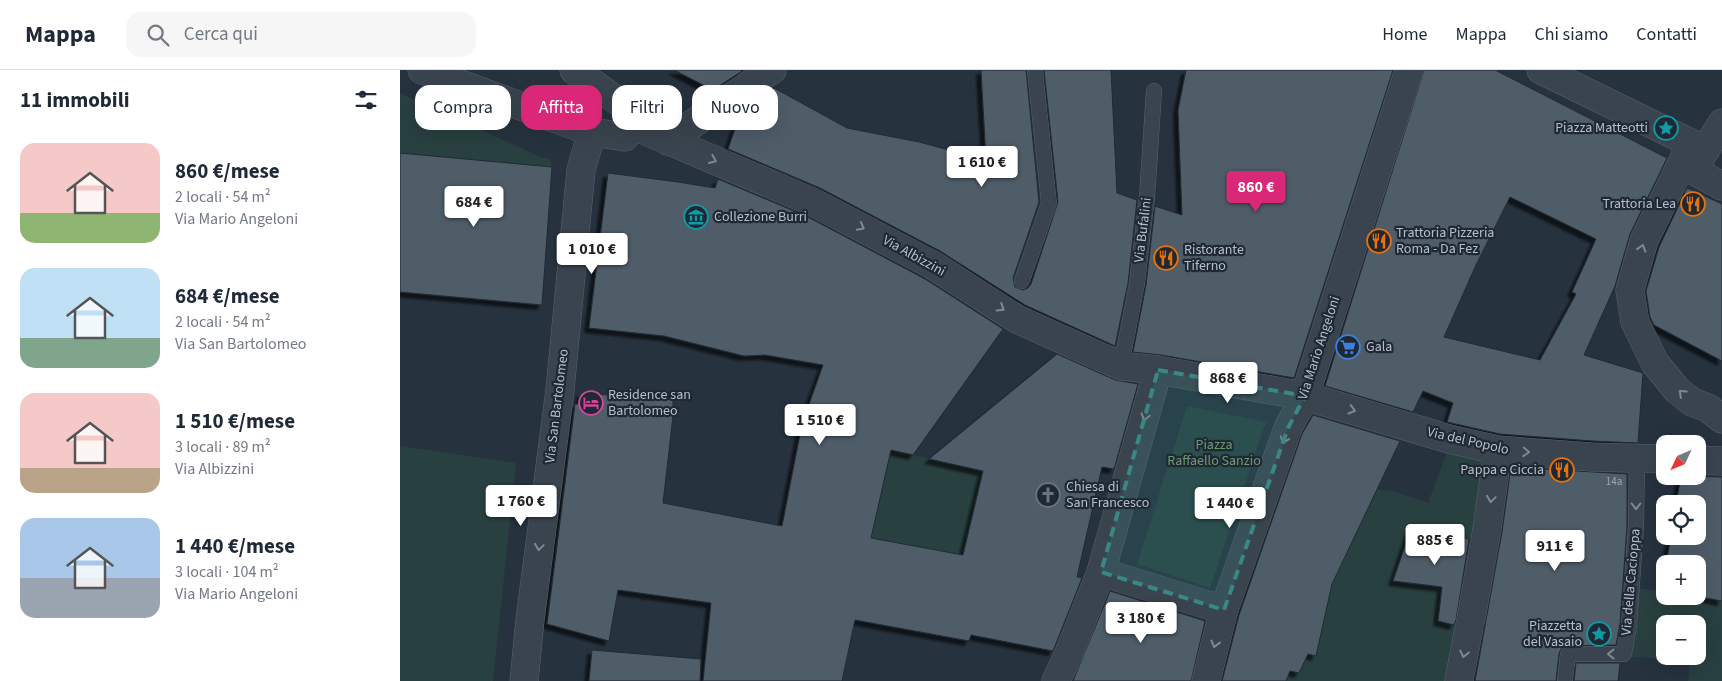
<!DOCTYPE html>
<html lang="it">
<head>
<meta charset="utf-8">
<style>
  :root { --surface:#fff; --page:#f6f6f7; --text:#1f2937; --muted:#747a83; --line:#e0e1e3; --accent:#db2777 }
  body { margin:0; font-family:"Source Sans 3",sans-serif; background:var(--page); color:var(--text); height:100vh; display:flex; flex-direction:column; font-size:19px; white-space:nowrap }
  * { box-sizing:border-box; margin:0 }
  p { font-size:16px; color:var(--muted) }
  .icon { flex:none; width:28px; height:28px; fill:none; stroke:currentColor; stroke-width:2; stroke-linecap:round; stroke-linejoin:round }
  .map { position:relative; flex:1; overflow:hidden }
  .details { display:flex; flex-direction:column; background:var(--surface); width:400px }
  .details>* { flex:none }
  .banner { position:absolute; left:15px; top:15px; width:475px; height:45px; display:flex; gap:10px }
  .needle { width:32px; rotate:226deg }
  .controls { position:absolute; left:1256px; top:365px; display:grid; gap:10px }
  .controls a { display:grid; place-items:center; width:50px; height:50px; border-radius:10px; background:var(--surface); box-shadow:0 5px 20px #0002; font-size:25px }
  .price { position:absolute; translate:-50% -42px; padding:0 11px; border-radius:5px; background:#fff; color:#222; font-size:16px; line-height:32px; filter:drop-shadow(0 1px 2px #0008) }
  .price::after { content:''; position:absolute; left:50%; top:30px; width:15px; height:11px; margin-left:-8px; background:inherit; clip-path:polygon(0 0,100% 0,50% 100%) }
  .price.active { background:var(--accent); color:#fff }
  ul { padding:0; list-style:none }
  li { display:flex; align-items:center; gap:15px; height:125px; padding:0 20px }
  li span { display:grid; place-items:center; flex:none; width:140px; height:100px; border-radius:15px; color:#555 }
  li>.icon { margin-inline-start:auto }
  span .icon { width:60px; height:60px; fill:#fffc; stroke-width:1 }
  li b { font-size:21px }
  h2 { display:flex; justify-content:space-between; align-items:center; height:60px; padding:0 20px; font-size:21px }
  .chip { padding:0 18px; border-radius:15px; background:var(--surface); box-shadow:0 5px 20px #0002; font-size:18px; line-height:45px }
  .chip.active { background:var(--accent); color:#fff }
  header { display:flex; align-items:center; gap:30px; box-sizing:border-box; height:70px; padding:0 25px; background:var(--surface); border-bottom:1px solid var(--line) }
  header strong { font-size:24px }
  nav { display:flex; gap:28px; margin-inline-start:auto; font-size:18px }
  .search { width:350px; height:45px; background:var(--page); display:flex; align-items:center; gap:12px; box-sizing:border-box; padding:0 18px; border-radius:15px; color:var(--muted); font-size:19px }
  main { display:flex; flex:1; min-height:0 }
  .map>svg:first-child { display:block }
</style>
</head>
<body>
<header>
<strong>Mappa</strong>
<div class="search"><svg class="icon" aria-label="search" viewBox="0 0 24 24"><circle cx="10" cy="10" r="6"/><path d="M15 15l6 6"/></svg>Cerca qui</div>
<nav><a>Home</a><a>Mappa</a><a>Chi siamo</a><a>Contatti</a></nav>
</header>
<main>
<section class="details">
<h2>11 immobili<svg class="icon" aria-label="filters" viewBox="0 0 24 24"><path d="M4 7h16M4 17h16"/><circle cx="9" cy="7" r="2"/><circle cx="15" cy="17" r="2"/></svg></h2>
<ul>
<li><span style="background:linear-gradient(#f6c9c9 70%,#8fb573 0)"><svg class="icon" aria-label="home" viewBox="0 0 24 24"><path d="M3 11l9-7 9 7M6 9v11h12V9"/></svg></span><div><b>860 €/mese</b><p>2 locali · 54 m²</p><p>Via Mario Angeloni</p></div></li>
<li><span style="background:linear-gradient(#bfe0f5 70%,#7fa58c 0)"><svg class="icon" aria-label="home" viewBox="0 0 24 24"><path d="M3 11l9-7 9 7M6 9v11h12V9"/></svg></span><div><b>684 €/mese</b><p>2 locali · 54 m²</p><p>Via San Bartolomeo</p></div></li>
<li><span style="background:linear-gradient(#f6c9c9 75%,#b9a48a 0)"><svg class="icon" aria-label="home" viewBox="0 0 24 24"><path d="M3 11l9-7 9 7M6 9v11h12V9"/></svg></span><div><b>1 510 €/mese</b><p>3 locali · 89 m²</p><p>Via Albizzini</p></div></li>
<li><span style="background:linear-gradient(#a9c7e8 60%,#9aa5b1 0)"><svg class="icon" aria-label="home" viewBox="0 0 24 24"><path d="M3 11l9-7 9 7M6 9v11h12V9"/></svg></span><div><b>1 440 €/mese</b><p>3 locali · 104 m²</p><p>Via Mario Angeloni</p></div></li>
</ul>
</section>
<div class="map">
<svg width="1322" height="611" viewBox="0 0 1322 611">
  <defs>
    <filter id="shadow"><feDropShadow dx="-4.5" dy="4.5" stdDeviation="1" flood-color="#0009"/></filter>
  </defs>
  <rect width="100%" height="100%" fill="#26323e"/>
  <g fill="#294040" fill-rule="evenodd">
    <polygon points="0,23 143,88 150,89 152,97 0,83"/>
    <polygon points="787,336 866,352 810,518 737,494"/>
    <polygon points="0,376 116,393 93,611 0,611"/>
    <polygon points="1049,377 1092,387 1080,471 1035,461 993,511 1042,517 1038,551 1064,556 1053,611 886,611 890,601 899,603 908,584 916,586 932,514 977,419 992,421 1028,433"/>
    <polygon points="491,380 583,401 563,485 471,468"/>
    <path d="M 1237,518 L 1265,522 L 1265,526 L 1296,526 L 1322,531 L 1322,611 L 1288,611 L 1290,590 L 1229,587 ZM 1265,554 L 1298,554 L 1298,586 L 1265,586 Z"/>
  </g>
  <g fill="#4f5d69" stroke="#212b35" fill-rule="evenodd" filter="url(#shadow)">
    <polygon points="274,0 341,0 342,1 313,20"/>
    <polygon points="581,0 626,0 639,132 613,208 615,217 623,220 628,218 631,214 658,132 644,0 711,0 717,123 737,130 728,213 715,276 625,235 540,181 420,118 328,79 342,38 374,18 447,58 519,72 586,90"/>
    <polygon points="786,0 993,0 894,308 761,285 733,282 746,215 755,136 782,145 778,40"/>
    <path d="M 1024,0 L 1095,0 L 1267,88 L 1230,164 L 1215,216 L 1184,285 L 1243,303 L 1238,373 L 1193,371 L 1100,364 L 1047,352 L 1053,333 L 1023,321 L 1013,342 L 925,316 ZM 1110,127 L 1196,169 L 1172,222 L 1176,224 L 1140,290 L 1044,267 L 1076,195 Z"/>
    <polygon points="0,83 152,97 142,235 0,222"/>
    <polygon points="208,103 278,112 315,118 318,109 406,146 525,209 603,259 513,385 491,380 471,468 563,485 583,401 529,389 657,284 715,310 738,314 714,399 702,397 677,507 682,508 653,581 571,565 569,571 455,550 442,611 303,611 311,533 218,520 209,571 147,554 175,334 180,334 181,323 273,330 273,346 263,433 382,456 402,354 423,295 365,285 344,286 264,266 189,258"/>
    <polygon points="1287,118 1322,134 1322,291 1254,255 1250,247 1246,221 1259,177"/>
    <polygon points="913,345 1000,371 932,514 916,586 908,584 899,603 890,601 886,611 822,611 839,545 902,364"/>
    <polygon points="1111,397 1227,404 1227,456 1220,554 1216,575 1163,576 1159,583 1156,611 1075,611 1102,462"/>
    <polygon points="1281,406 1322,407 1322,531 1296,526 1298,526 1298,494 1266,494 1271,466 1298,466 1298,434 1276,434"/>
    <polygon points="1012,455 1069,469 1056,550 1054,555 1038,551 1042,517 993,511"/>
    <polygon points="710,521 805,551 791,611 673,611"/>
    <polygon points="192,580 301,589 300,611 189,611"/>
    <polygon points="1176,593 1220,593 1218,611 1174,611"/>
  </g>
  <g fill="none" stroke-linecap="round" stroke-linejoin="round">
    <g stroke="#58626c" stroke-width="16">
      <g id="lane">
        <polyline points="622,211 649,133 635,0"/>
        <polyline points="721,296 737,214 747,127 754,21"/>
        <polyline points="1165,611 1168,584 1224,584 1229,555 1236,456 1237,387"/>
      </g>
    </g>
    <g stroke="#58626c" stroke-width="29">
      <g id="street">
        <polyline points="22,0 192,62 225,67 236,44 174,0"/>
        <polyline points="1141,0 1305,80"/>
        <polyline points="1322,53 1293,100 1322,116"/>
        <polyline points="232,55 413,132 533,195 617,249 721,296 758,300 905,326 1049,369 1098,380 1192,387 1265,389"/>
        <polyline points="268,71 328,29 372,0"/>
        <polyline points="1291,74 1244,171 1230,220 1235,252 1255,293 1277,320 1292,332 1308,338 1322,349"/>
        <polyline points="1298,390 1322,391"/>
        <polyline points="701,502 824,540"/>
        <polyline points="1071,549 1087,459 1098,380"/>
        <polyline points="124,611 130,550 160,320 181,100 192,62"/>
        <polyline points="656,611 669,583 701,502 758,300"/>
        <polyline points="806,611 824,540 888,358 905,326 1009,0"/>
        <polyline points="1059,611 1069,558"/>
      </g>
    </g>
    <use href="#lane" stroke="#3a444e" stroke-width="15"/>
    <use href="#street" stroke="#3a444e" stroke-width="28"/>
  </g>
  <defs><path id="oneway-chevron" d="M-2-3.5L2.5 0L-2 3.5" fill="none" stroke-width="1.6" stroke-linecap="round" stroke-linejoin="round" transform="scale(1.25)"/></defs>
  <g stroke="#7e8892">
    <use href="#oneway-chevron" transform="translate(313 90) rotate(23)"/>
    <use href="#oneway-chevron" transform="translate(461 157) rotate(28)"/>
    <use href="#oneway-chevron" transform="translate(1242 178) rotate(-73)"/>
    <use href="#oneway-chevron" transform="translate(601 238) rotate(32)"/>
    <use href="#oneway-chevron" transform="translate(1282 323) rotate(-138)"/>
    <use href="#oneway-chevron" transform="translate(952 340) rotate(16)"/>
    <use href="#oneway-chevron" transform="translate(745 347) rotate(106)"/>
    <use href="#oneway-chevron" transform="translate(884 370) rotate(109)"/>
    <use href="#oneway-chevron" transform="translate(1126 382) rotate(4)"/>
    <use href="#oneway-chevron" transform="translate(1091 429) rotate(98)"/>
    <use href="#oneway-chevron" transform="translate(1236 436) rotate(90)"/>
    <use href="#oneway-chevron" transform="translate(139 477) rotate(98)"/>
    <use href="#oneway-chevron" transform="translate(815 574) rotate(104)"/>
    <use href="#oneway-chevron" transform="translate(1064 584) rotate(102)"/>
    <use href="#oneway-chevron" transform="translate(1211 584) rotate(180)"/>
  </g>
  <path fill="#398885" fill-opacity="0.2" stroke="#398885" stroke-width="4" stroke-dasharray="10 6" stroke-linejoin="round" d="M 758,300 L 905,326 L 888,358 L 824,540 L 701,502 Z"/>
  <defs>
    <g id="sight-ring" transform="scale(1.25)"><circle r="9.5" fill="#1f2933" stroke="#0f9aa8" stroke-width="1.5"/><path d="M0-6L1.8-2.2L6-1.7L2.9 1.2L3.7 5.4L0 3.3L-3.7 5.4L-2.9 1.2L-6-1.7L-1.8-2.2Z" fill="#0f9aa8"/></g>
    <g id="restaurant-ring" transform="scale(1.25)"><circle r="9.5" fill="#1f2933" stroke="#e8710a" stroke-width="1.5"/><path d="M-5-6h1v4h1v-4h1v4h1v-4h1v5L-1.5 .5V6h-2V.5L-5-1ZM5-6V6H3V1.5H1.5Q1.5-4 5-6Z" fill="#e8710a"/></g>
    <g id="museum-ring" transform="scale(1.25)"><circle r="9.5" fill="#1f2933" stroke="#0f9aa8" stroke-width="1.5"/><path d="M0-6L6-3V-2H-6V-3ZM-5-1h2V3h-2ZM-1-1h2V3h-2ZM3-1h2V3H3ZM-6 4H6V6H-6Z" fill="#0f9aa8"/></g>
    <g id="supermarket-ring" transform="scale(1.25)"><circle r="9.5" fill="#1f2933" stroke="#3f7fe0" stroke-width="1.5"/><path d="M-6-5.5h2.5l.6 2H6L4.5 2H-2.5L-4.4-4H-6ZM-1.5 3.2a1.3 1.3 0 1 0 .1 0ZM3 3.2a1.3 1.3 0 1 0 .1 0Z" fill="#3f7fe0"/></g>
    <g id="hotel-ring" transform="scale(1.25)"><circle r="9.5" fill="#1f2933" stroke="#d1479c" stroke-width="1.5"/><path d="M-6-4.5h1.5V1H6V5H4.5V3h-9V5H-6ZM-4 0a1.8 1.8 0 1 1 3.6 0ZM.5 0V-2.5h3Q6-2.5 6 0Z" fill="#d1479c"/></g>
    <g id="church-ring" transform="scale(1.25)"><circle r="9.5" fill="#1f2933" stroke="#6b7280" stroke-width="1.5"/><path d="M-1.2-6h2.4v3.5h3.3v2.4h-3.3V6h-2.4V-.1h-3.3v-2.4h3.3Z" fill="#6b7280"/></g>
  </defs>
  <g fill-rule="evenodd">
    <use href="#sight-ring" x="1266" y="58"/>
    <use href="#restaurant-ring" x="1293" y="134"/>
    <use href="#museum-ring" x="296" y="147"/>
    <use href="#restaurant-ring" x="979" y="171"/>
    <use href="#restaurant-ring" x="766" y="188"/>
    <use href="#supermarket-ring" x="948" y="277"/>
    <use href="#hotel-ring" x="191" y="333"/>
    <use href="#restaurant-ring" x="1162" y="400"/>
    <use href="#church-ring" x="648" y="425"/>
    <use href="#sight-ring" x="1199" y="564"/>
  </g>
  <g text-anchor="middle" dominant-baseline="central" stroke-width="4.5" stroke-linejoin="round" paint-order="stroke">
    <g font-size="11" fill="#9ca6b1">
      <text x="1214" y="411">14a</text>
    </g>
    <g font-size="14" fill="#b6bfc9" stroke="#1f2933" text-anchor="start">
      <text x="1248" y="58" text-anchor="end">Piazza Matteotti</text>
      <text x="1276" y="134" text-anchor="end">Trattoria Lea</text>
      <text x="314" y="147">Collezione Burri</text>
      <text x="996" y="163">Trattoria Pizzeria<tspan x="996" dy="16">Roma - Da Fez</tspan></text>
      <text x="784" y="180">Ristorante<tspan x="784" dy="16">Tiferno</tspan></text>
      <text x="966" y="277">Gala</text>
      <text x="208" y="325">Residence san<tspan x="208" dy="16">Bartolomeo</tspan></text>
      <text x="1144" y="400" text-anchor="end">Pappa e Ciccia</text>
      <text x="666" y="417">Chiesa di<tspan x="666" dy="16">San Francesco</tspan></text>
      <text x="1182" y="556" text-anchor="end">Piazzetta<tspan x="1182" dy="16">del Vasaio</tspan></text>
    </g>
    <g font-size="14" fill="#b6bfc9" stroke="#1f2933">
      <text transform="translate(743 160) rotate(-83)">Via Bufalini</text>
      <text transform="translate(514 186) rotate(29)">Via Albizzini</text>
      <text transform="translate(919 278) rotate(-72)">Via Mario Angeloni</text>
      <text transform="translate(157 336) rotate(-83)">Via San Bartolomeo</text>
      <text transform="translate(1068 371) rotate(13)">Via del Popolo</text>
      <text transform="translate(1231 512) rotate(-85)">Via della Cacioppa</text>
    </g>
    <g font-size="14" fill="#6f9975" stroke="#1f2933">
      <text x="814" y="375">Piazza<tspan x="814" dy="16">Raffaello Sanzio</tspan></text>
    </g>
  </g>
</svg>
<div class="controls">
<a><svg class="needle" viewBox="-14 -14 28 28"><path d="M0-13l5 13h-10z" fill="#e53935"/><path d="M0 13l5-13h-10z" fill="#747a83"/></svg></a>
<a><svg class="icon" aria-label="locate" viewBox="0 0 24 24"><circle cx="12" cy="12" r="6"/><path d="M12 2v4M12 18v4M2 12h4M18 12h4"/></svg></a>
<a>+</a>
<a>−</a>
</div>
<b class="price" style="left:582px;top:118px">1 610 €</b>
<b class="price active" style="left:856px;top:143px">860 €</b>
<b class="price" style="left:74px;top:158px">684 €</b>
<b class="price" style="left:192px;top:205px">1 010 €</b>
<b class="price" style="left:828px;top:334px">868 €</b>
<b class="price" style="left:420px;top:376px">1 510 €</b>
<b class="price" style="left:121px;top:457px">1 760 €</b>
<b class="price" style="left:830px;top:459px">1 440 €</b>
<b class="price" style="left:1035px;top:496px">885 €</b>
<b class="price" style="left:1155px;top:502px">911 €</b>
<b class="price" style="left:741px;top:574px">3 180 €</b>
<div class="banner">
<a class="chip">Compra</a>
<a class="chip active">Affitta</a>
<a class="chip">Filtri</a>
<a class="chip">Nuovo</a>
</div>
</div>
</main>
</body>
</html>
